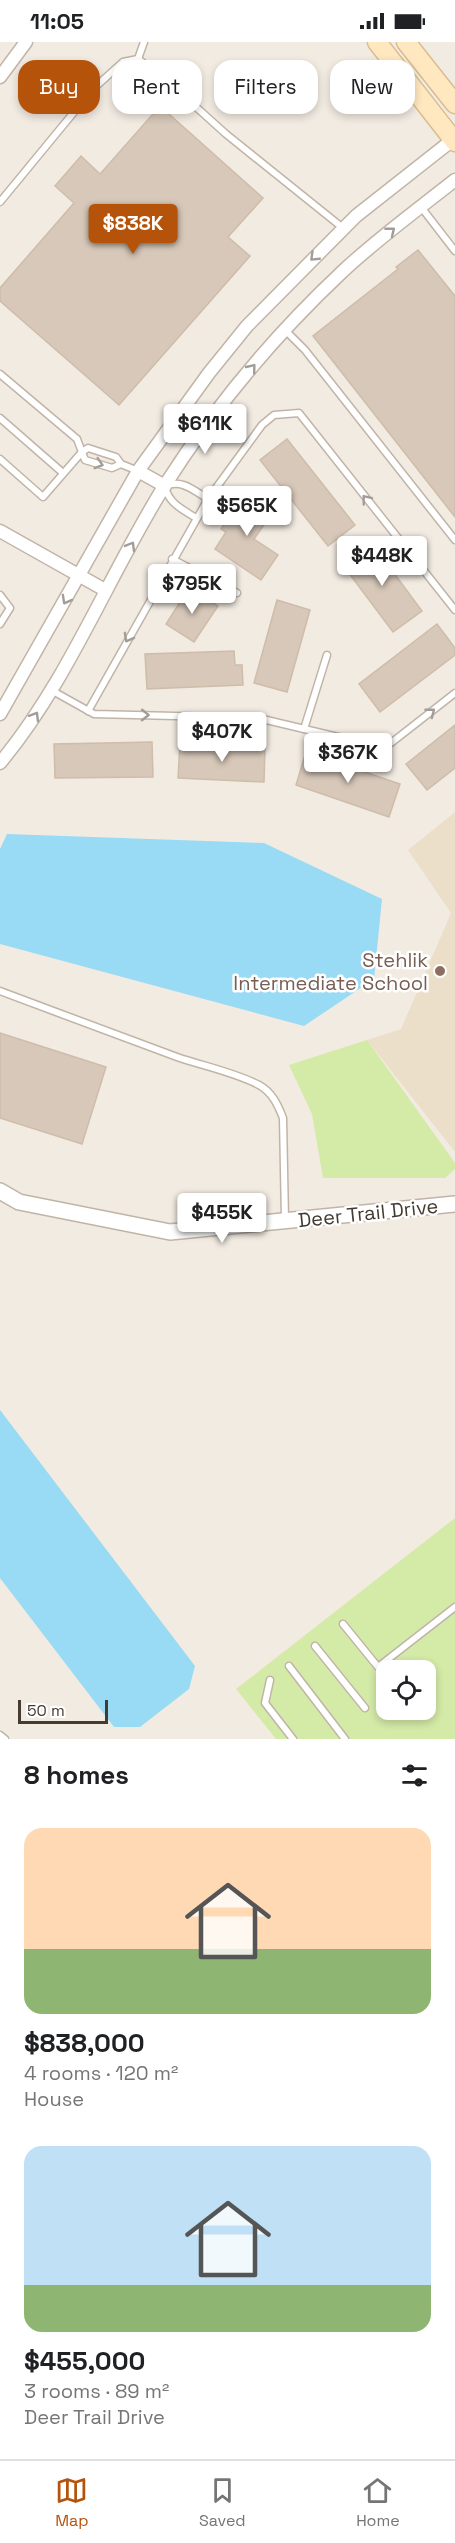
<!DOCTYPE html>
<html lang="en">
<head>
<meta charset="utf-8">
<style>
  :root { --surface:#fff; --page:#f2f2f2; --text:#202124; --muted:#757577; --line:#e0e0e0; --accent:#b45309 }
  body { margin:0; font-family:"Space Grotesk",sans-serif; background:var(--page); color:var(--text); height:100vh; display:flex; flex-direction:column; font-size:22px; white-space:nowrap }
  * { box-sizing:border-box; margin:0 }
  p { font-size:20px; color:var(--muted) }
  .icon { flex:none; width:33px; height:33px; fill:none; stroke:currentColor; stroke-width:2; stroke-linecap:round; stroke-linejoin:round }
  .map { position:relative; height:1697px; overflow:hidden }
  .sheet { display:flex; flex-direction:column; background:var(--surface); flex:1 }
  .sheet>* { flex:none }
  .top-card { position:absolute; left:18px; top:18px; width:420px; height:54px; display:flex; gap:12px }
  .tools { position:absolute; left:376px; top:1618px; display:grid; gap:12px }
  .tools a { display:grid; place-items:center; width:60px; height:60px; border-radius:12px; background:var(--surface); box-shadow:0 3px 9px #0003; font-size:30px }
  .scale { position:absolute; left:18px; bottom:15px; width:90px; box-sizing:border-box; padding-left:6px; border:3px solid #443b32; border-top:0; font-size:16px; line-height:21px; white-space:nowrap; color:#443b32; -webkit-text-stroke:4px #fff; paint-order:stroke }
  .price { position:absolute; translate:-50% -51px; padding:0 14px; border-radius:6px; background:#fff; color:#222; font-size:20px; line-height:39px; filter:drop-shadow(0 2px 3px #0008) }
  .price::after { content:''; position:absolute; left:50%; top:36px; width:18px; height:14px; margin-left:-9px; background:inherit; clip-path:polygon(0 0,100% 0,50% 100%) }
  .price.current { background:var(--accent); color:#fff }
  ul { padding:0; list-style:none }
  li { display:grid; align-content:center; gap:12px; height:318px; padding:0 24px }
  li span { display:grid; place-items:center; height:186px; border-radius:18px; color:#555 }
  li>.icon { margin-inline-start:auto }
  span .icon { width:108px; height:108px; fill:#fffc; stroke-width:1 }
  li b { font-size:26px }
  h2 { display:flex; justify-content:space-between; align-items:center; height:72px; padding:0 24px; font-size:26px }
  .tag { padding:0 21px; border-radius:18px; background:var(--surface); box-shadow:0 3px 9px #0003; font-size:21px; line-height:54px }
  .tag.current { background:var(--accent); color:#fff }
  .status { display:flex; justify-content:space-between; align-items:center; height:42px; padding:0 30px; background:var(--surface); direction:ltr }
  .status svg { height:16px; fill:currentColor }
  .dock { display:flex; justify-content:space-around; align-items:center; height:84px; border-top:2px solid var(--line); background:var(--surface); font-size:16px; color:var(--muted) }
  .dock a { display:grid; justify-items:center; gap:3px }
  .dock .current { color:var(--accent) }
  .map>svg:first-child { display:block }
</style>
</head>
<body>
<div class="status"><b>11:05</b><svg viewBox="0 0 49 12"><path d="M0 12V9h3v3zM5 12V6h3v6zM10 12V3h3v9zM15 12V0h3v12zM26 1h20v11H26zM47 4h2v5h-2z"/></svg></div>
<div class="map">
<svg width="455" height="1697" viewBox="0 0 455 1697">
  <rect width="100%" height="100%" fill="#f2ebe2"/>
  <polygon fill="#ecdfca" points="455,770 455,1110 367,998 401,987 451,871 408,808"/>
  <g fill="#d4eaa7" fill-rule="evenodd">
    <polygon points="367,998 455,1121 455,1127 445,1136 323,1136 312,1072 289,1023"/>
    <path d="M 455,1476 L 455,1697 L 276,1697 L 236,1647 ZM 387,1629 L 426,1629 L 426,1668 L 387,1668 Z"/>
  </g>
  <g fill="#99daf4">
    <polygon points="7,792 264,801 382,857 374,937 304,984 0,902 0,807"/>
    <polygon points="0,1368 195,1624 189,1647 140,1685 114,1685 0,1536"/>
  </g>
  <g fill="#d7c8b9" stroke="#cfbca9" stroke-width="1.5">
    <polygon points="160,64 263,156 228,195 250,214 119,363 0,259 0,246 74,161 55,144 81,114 100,132"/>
    <polygon points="418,208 455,254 455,475 313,294 398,227 396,225"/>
    <polygon points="287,397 355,483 328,504 260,418"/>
    <polygon points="245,451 273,470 254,497 278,513 261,538 215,507 226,490 221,487"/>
    <polygon points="371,500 422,569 393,590 342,522"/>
    <polygon points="189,546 218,564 194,600 166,582"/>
    <polygon points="277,558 310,568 287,650 254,641"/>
    <polygon points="437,582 455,606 455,613 380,670 359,642"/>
    <polygon points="234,609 235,623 242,623 243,643 147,647 145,612"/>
    <polygon points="455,683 455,726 427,748 406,722"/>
    <polygon points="152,700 153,735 55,736 54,702"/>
    <polygon points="180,701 265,705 264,740 178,736"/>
    <polygon points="306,710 400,742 389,775 296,743"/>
    <polygon points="0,991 106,1025 82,1102 0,1076"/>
  </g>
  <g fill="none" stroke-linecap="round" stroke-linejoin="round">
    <g stroke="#c1b4a7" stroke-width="9">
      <g id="service">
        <polyline points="138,17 144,0"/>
        <polyline points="0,160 93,47 123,20 138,17 166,38 226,92 343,186"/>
        <polyline points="421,165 455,209"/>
        <polyline points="285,288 305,308 455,498"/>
        <polyline points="0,332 77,397 85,418 112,426 121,422"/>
        <polyline points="0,376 63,431"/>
        <polyline points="0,417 43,455 82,410 88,406 116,415 121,422 138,429"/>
        <path d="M 196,476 C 182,467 168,461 165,444 C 182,437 193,448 208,457"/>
        <polyline points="172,517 237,551"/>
        <polyline points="0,553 10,566 0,582"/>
        <polyline points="51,648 94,672 258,676 376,704 391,701 455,651"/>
        <polyline points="88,669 208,457 262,383 274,373 299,371 455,568"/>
        <polyline points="304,687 327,613"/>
        <path d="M 0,949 C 59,971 117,993 177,1015 C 203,1024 234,1030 259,1043 C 272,1050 278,1063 283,1076 L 285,1178"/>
        <polyline points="343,1582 378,1625 455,1565"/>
        <polyline points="315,1604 365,1666"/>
        <polyline points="289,1624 345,1697"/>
        <polyline points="270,1638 265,1661 293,1697"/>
        <polyline points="0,1693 5,1697"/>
      </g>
    </g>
    <g stroke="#c1b4a7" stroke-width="15">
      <g id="minor">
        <polyline points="0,35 26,0"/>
        <polyline points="138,429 165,444"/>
        <polyline points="0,489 105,548"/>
        <polyline points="0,672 138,429 209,331 247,284 356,174 455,96"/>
        <path d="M 0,721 C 69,638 108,534 165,443 C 214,366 275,293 342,230 C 377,197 417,168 455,138"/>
      </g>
    </g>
    <g stroke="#c1b4a7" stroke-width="18">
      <polyline id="tertiary" points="0,1149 19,1160 170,1190 455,1162"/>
    </g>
    <g stroke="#d9bd90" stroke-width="21">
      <g id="secondary">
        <polyline points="377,0 455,100"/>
        <polyline points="406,0 455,62"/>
      </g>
    </g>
    <use href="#service" stroke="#fff" stroke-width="6"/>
    <use href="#minor" stroke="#fff" stroke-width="12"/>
    <use href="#tertiary" stroke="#fff" stroke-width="15"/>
    <use href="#secondary" stroke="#ffe8bf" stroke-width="18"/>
  </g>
  <defs><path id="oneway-chevron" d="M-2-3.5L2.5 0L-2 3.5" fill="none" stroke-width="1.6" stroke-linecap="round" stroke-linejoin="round" transform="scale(1.5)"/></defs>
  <g stroke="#a29d98">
    <use href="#oneway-chevron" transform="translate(391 189) rotate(-39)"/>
    <use href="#oneway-chevron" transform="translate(314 215) rotate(136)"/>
    <use href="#oneway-chevron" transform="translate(252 326) rotate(-51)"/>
    <use href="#oneway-chevron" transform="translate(99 422) rotate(17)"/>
    <use href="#oneway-chevron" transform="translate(366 457) rotate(-128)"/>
    <use href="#oneway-chevron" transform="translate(131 504) rotate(-60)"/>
    <use href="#oneway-chevron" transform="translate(66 558) rotate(119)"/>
    <use href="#oneway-chevron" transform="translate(128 596) rotate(119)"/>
    <use href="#oneway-chevron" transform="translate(431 670) rotate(-38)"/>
    <use href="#oneway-chevron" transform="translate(145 673) rotate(1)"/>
    <use href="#oneway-chevron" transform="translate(35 674) rotate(-59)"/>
  </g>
  <circle fill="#8d6e63" stroke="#fff" stroke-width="2" cx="440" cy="929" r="6"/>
  <g text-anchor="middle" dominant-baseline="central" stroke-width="5" stroke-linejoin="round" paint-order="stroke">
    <g font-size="20" fill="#785e54" stroke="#fff" text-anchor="end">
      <text x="428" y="918">Stehlik<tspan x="428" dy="23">Intermediate School</tspan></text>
    </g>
    <g font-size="20" fill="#443b32" stroke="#fff">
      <text transform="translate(368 1171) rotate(-6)">Deer Trail Drive</text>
    </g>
  </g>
</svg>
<div class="tools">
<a><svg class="icon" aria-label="locate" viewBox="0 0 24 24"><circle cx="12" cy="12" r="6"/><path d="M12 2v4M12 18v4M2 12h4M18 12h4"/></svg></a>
</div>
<div class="scale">50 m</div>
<b class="price current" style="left:133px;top:213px">$838K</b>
<b class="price" style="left:205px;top:413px">$611K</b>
<b class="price" style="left:247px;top:495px">$565K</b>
<b class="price" style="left:382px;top:545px">$448K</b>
<b class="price" style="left:192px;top:573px">$795K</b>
<b class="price" style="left:222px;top:721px">$407K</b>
<b class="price" style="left:348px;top:742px">$367K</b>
<b class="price" style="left:222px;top:1202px">$455K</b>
<div class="top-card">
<a class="tag current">Buy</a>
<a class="tag">Rent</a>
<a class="tag">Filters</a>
<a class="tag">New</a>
</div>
</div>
<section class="sheet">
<h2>8 homes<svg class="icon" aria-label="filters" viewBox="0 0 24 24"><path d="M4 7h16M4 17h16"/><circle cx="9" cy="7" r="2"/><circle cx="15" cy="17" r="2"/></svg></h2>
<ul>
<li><span style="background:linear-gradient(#ffd9b3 65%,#8fb573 0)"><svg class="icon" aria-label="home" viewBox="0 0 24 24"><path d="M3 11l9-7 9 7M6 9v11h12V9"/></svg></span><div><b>$838,000</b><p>4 rooms · 120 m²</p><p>House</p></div></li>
<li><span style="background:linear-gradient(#bfe0f5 75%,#8fb573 0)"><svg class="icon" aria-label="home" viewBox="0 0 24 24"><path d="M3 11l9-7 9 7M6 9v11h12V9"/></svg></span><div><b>$455,000</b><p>3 rooms · 89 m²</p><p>Deer Trail Drive</p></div></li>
</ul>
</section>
<nav class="dock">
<a class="current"><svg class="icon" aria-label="map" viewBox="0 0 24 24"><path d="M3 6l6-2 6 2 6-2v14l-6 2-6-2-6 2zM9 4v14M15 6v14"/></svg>Map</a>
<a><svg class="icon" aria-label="saved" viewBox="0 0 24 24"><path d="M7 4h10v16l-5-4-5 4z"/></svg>Saved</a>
<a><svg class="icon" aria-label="home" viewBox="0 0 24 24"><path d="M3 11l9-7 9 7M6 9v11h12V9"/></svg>Home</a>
</nav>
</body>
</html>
